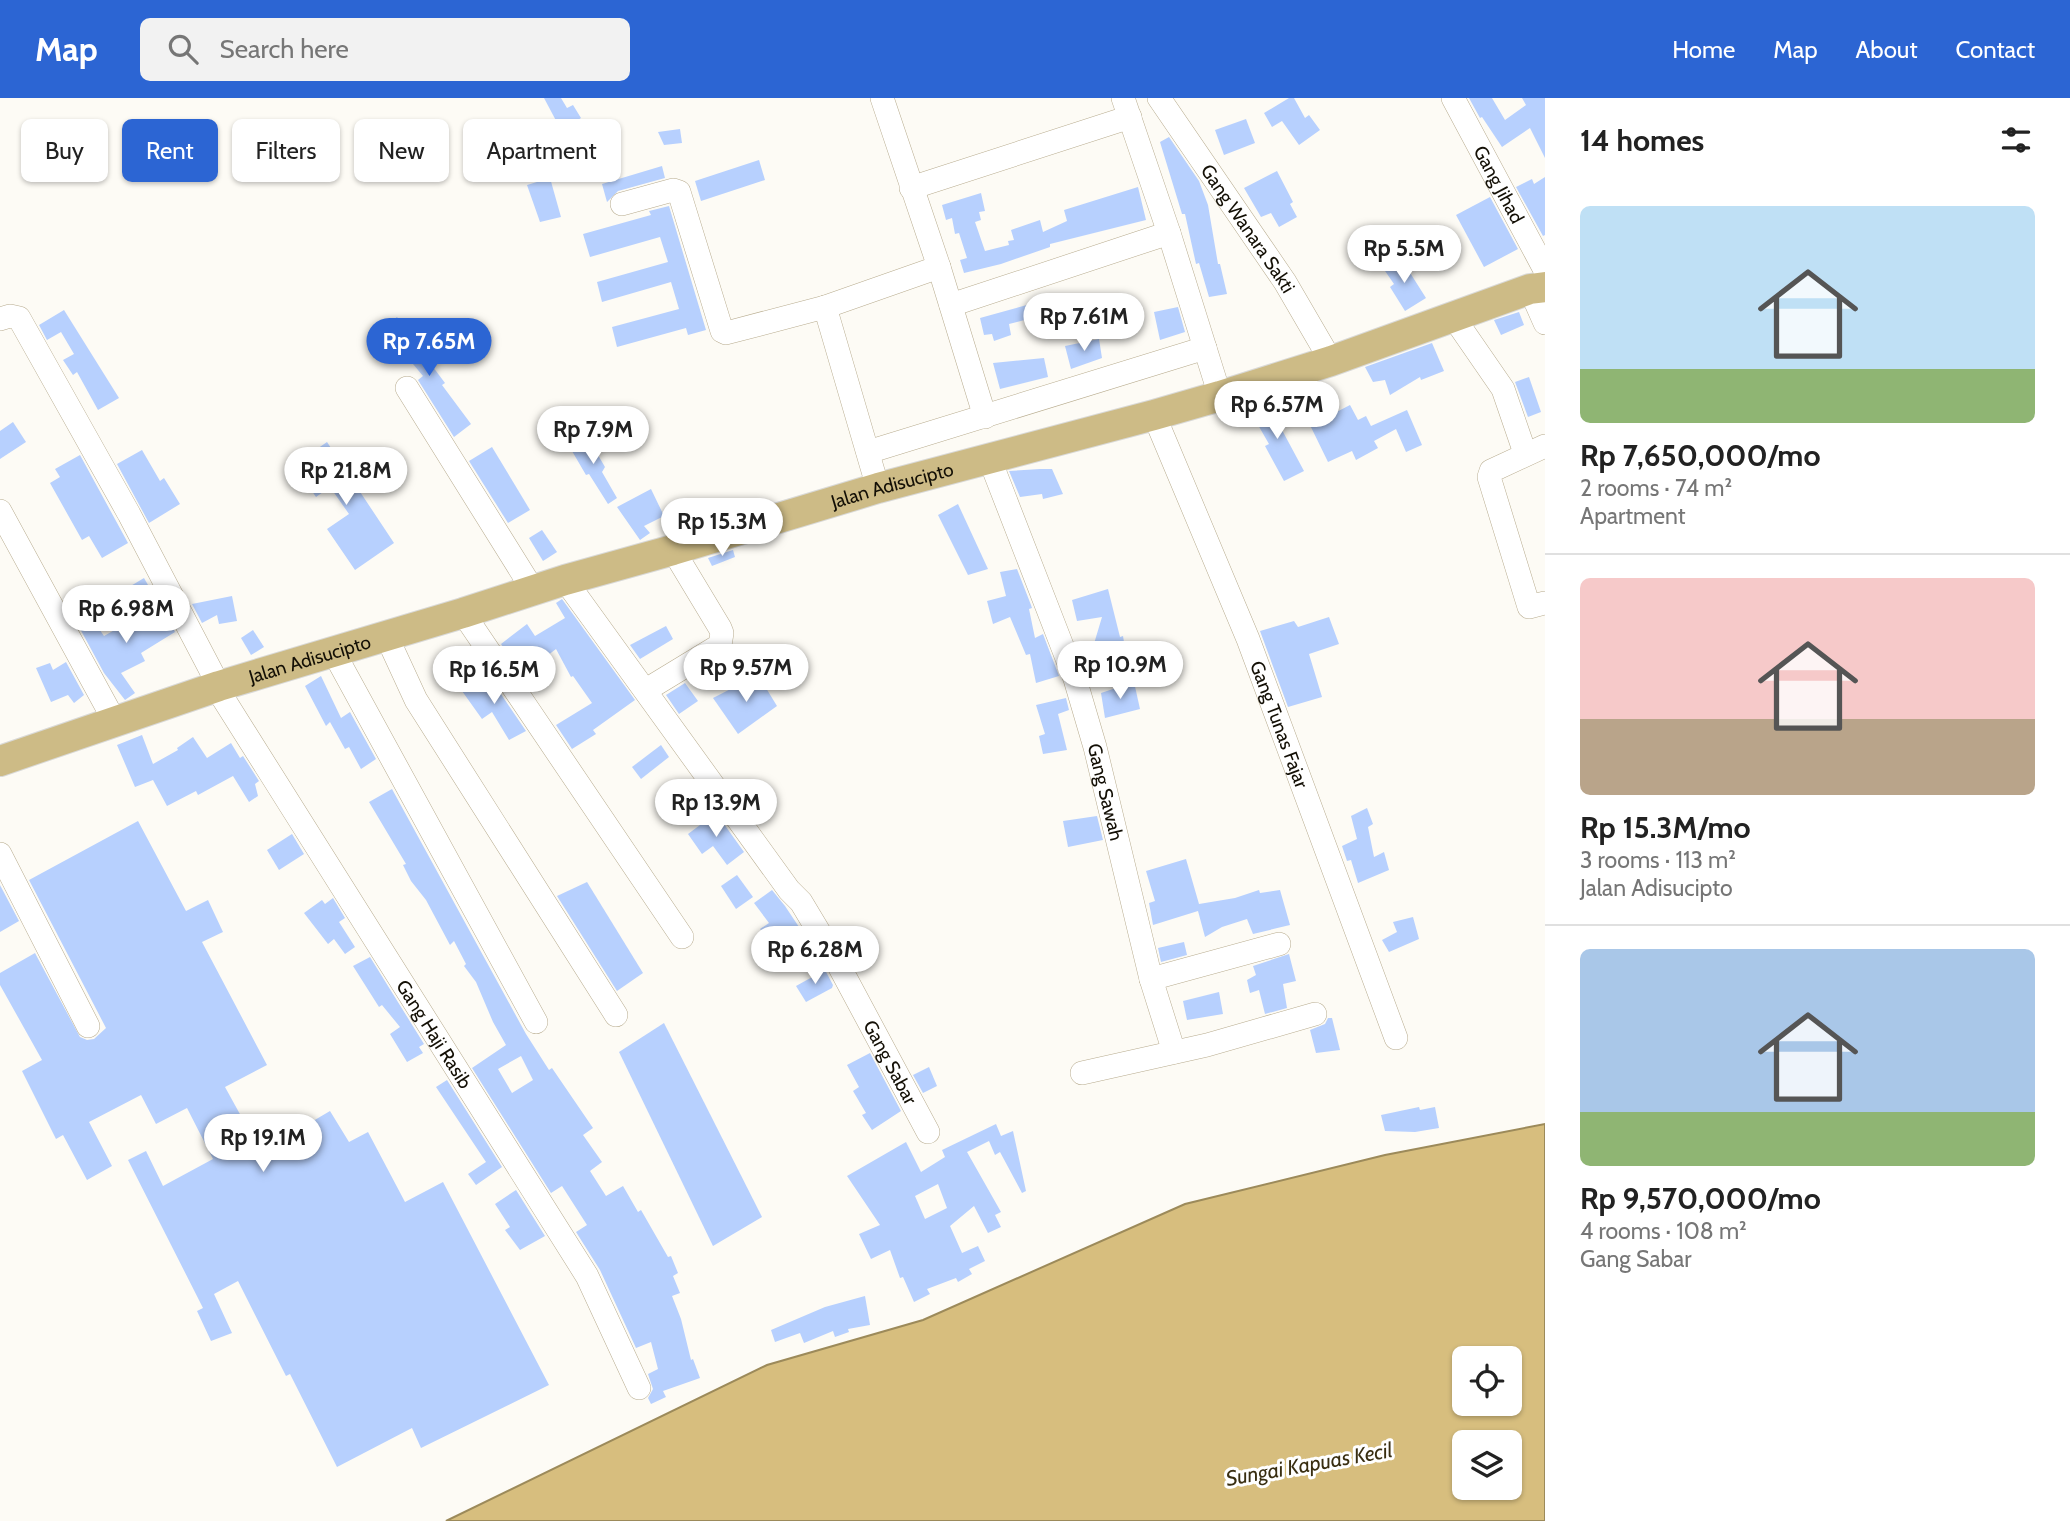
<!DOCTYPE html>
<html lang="en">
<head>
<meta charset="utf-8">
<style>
  :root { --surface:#fff; --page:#f2f2f2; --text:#222; --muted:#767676; --line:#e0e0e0; --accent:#2c65d3 }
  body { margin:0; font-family:Cabin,sans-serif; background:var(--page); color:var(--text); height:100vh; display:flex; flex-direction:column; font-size:26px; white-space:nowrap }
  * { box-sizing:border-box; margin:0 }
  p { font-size:23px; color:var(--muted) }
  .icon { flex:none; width:38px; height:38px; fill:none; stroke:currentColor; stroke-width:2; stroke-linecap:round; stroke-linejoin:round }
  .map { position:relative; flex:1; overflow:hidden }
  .details { display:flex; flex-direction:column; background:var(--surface); width:525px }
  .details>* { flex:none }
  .guide { position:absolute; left:21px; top:21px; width:665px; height:63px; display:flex; gap:14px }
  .buttons { position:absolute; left:1452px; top:1248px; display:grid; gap:14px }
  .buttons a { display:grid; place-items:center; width:70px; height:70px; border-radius:10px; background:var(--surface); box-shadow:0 2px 5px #0004; font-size:35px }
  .price { position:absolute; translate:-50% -60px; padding:0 16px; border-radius:24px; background:#fff; color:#222; font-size:23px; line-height:46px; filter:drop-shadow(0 2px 4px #0008) }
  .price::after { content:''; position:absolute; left:50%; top:42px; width:21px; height:16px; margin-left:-10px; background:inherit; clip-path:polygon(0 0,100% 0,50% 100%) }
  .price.current { background:var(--accent); color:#fff }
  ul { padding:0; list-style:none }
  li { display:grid; align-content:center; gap:14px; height:371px; padding:0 35px }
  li+li { border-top:2px solid var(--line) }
  li span { display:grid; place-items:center; height:217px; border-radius:10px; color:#555 }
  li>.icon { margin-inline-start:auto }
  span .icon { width:126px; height:126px; fill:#fffc; stroke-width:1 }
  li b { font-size:30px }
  h2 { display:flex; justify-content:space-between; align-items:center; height:84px; padding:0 35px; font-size:30px }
  .chip { padding:0 24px; border-radius:10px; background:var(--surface); box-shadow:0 2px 5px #0004; font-size:24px; line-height:63px }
  .chip.current { background:var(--accent); color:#fff }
  header { display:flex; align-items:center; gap:42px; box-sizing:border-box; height:98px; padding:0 35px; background:var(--accent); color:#fff }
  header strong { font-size:33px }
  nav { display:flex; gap:38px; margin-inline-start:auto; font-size:24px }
  .search { width:490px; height:63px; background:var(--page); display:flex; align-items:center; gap:18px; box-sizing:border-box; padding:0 24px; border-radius:10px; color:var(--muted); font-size:26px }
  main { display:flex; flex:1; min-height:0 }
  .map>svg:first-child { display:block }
</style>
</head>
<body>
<header>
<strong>Map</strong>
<div class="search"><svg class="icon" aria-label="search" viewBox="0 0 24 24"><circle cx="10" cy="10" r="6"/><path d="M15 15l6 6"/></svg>Search here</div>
<nav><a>Home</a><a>Map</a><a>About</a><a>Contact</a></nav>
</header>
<main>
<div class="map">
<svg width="1545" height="1423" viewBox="0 0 1545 1423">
  <rect width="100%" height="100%" fill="#fdfbf5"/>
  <path fill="#d7be7e" stroke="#9c8a5a" stroke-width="2" fill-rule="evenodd" d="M 1545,1026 L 1545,1423 L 446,1423 L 767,1267 L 923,1222 L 1185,1106 L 1385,1057 ZM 1465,1260 L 1510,1260 L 1510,1306 L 1465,1306 ZM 1465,1344 L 1510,1344 L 1510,1390 L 1465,1390 Z"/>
  <g fill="#b7d0fe" fill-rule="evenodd">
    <polygon points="544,0 561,0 567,10 573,7 581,20 561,32"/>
    <polygon points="1289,0 1294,0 1305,20 1309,17 1320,32 1299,47 1282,23 1272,29 1264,15"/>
    <polygon points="1469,0 1492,0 1505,22 1526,7 1522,0 1545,0 1545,60 1530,30 1502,49 1482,19 1480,20"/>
    <polygon points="1246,21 1255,45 1224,57 1215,32"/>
    <polygon points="496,29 509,49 494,60 480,40"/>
    <polygon points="680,31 682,45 664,47 658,34"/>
    <polygon points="525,35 531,48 517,54 512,41"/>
    <polygon points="1169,39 1199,83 1208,107 1218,166 1220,166 1227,196 1209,199 1199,165 1196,166 1185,116 1182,116 1160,44"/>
    <polygon points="759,62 765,82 701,103 695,83"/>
    <polygon points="662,68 665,80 618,93 607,104 602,86"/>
    <polygon points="1277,73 1293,104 1290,106 1297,119 1279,129 1271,115 1261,119 1244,90"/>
    <polygon points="1545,79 1545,137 1543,138 1516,89 1532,81 1534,86"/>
    <polygon points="550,80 561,119 540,124 527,87"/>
    <polygon points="1138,89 1146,122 1050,146 1050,149 1001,166 964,175 960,162 967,160 959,135 955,136 952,120 946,122 942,107 981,95 985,113 979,114 981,122 975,124 985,153 1009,147 1008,143 1014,142 1011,132 1040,122 1043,134 1067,123 1064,112"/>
    <polygon points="1490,99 1518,151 1484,169 1456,117"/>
    <polygon points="669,108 706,232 688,237 686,230 617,249 612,229 679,211 671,184 602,204 597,184 668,164 660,139 590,159 583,136 651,117 649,113"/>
    <polygon points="1400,159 1426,200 1405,213 1390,189 1394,186 1383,170"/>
    <polygon points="1064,196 1072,211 1057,214 1053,198"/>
    <polygon points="1034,205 1036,219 1009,226 1011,237 994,243 992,236 984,237 980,220"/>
    <polygon points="1178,209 1185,234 1160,242 1154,214"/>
    <polygon points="64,212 119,300 98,312 77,274 73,277 63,262 74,256 61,234 47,242 39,227"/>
    <polygon points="1519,214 1524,227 1501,237 1494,222"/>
    <polygon points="397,219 423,251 421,253 445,285 442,287 471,326 454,339 418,282 423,278 383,230"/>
    <polygon points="1099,241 1102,260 1071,271 1065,248"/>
    <polygon points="1432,245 1444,273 1421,282 1420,279 1390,297 1385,282 1373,284 1365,269"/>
    <polygon points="1044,260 1048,279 1000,291 993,265"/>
    <polygon points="1529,279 1541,314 1528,319 1515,284"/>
    <polygon points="1268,302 1285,330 1282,332 1304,373 1284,383 1265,348 1269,346 1250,313"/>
    <polygon points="1350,307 1358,322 1366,318 1371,328 1407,312 1422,347 1406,354 1396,331 1374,343 1378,350 1356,362 1352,353 1328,364 1309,325 1324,318 1325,320"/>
    <polygon points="13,324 26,344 0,361 0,333"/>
    <polygon points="585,335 605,369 602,374 617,400 608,406 589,376 586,377 572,353 577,350 572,343"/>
    <polygon points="327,344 394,445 355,472 327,431 349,416 330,389 316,399 294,367"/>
    <polygon points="492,349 530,412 508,425 469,363"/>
    <polygon points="142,352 160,383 164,380 180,406 149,425 117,366"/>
    <polygon points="80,357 128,445 102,460 89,438 82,442 50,385 60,379 55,371"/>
    <polygon points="1040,371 1052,371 1063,396 1043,401 1042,396 1020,399 1009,373"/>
    <polygon points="651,391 664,418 644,428 650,435 640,442 617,409"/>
    <polygon points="958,406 988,471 968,477 938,417"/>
    <polygon points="542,432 557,454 543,463 529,440"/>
    <polygon points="733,452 735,459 712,468 708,460"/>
    <polygon points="1017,471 1031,507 1032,510 1029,511 1035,540 1043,536 1059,578 1036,585 1030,556 1026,557 1010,519 993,526 987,503 1006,498 1000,474"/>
    <polygon points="144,480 156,501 140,507 129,489"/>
    <polygon points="1108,491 1120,539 1123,538 1127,562 1085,569 1081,552 1093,549 1102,519 1077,523 1072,502"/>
    <polygon points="232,498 237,523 219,526 217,517 202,525 192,506"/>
    <polygon points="562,501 635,602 593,632 596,636 572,651 556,627 592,605 573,578 571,579 556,551 522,577 501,546 527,526 535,538 565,520 556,505"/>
    <polygon points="163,512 175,534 141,555 145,563 121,575 135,595 125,602 104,575 78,527 91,519 104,538 143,516"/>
    <polygon points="1329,519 1339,546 1309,556 1322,599 1288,609 1260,533 1294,523 1298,529"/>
    <polygon points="666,528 673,541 640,561 630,547"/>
    <polygon points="253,532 264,549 251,557 241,540"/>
    <polygon points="66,564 84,597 74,605 68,597 51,604 36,570 50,565 53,572"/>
    <polygon points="488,577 526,633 509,642 492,614 482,621 462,593"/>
    <polygon points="758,577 777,608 738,636 713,600"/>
    <polygon points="321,578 341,620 350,614 376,661 361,671 349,649 345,651 330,624 326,628 305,588"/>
    <polygon points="1134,584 1140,611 1105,620 1101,595"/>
    <polygon points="685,585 698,603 679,616 666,597"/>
    <polygon points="1066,600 1069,612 1058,616 1067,652 1043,656 1039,638 1045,636 1036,607"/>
    <polygon points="142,637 153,666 178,652 177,650 193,639 207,660 231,645 240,660 243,658 259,683 255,686 258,698 249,704 233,678 198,697 196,693 167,708 153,682 135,689 117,647"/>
    <polygon points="661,647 669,659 641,681 632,669"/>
    <path d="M 392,691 L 526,936 L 549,972 L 552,970 L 593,1030 L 583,1037 L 602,1064 L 590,1073 L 606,1098 L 623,1088 L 638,1114 L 641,1112 L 668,1159 L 671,1158 L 678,1175 L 673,1178 L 680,1195 L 672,1198 L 681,1221 L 691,1262 L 693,1261 L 700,1280 L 663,1293 L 666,1299 L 651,1306 L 648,1300 L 653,1291 L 648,1276 L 658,1271 L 651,1244 L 636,1250 L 600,1172 L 576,1134 L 587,1127 L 562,1088 L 551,1095 L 472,970 L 506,947 L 493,924 L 476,884 L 464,868 L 466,866 L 454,843 L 450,847 L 426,802 L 411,783 L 403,767 L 406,766 L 369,704 ZM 521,958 L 533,982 L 512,995 L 498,971 Z"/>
    <polygon points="1367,710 1373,726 1368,729 1374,759 1384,754 1389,772 1358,785 1351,762 1347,763 1342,748 1357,741 1351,718"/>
    <polygon points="716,715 744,754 727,767 713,748 702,756 688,736"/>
    <polygon points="1097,718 1103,742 1068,749 1063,723"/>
    <polygon points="138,723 186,813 208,802 223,834 202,844 267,967 225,989 263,1058 295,1042 291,1036 330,1013 349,1044 368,1034 405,1104 443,1084 549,1287 421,1350 412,1330 337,1369 290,1276 286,1278 238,1183 214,1196 232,1235 211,1243 197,1213 203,1210 128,1062 146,1053 163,1088 213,1061 187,1010 156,1026 141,997 89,1024 112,1068 87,1082 63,1037 56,1041 22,973 42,962 0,887 0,875 35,855 80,939 87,942 94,941 106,930 29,782"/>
    <polygon points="292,736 304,756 279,772 267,752"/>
    <polygon points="1186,761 1199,806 1235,800 1259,792 1260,795 1280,792 1290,827 1253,836 1247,821 1222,829 1205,839 1198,813 1153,827 1149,805 1155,803 1146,773"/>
    <polygon points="737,777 753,799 736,811 721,788"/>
    <polygon points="587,784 643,875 617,893 557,798"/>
    <polygon points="0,787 19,823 0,834"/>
    <polygon points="772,792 785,808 809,844 785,863 760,831 769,825 754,805"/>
    <polygon points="333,800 345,820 339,824 355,849 345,856 334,841 328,846 304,815 322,802 325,806"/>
    <polygon points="1413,819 1419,841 1389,854 1382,842 1397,834 1393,824"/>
    <polygon points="1184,844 1187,857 1161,864 1158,850"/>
    <polygon points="1289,856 1296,883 1283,886 1287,910 1265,916 1259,892 1250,895 1247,882 1256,877 1253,868"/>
    <polygon points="370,859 424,946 419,949 423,955 407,964 390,936 400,929 382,907 379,909 353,868"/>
    <polygon points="825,872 833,887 832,890 806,904 796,888"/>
    <polygon points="1219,894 1223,916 1187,922 1183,903"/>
    <polygon points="1328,920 1332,920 1340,952 1316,955 1310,932 1325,926"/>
    <polygon points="664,925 762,1119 713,1148 619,954"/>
    <polygon points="870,955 901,1013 872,1032 862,1017 866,1015 853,993 859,989 847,967"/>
    <polygon points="929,969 937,988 923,995 913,977"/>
    <polygon points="447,982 502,1069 476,1087 468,1076 486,1064 436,989"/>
    <polygon points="1419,1009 1420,1012 1435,1009 1439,1030 1415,1034 1385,1033 1381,1017"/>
    <path d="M 996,1026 L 1001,1038 L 1013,1033 L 1026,1093 L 1022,1095 L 1000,1054 L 995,1057 L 989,1043 L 967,1054 L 1001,1114 L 995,1117 L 1001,1129 L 988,1135 L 974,1108 L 950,1128 L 962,1155 L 978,1148 L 985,1163 L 969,1171 L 972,1176 L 958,1184 L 956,1180 L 927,1191 L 930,1196 L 914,1204 L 903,1179 L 900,1180 L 890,1152 L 871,1161 L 859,1136 L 880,1127 L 847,1078 L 906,1044 L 921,1074 L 945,1059 L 942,1052 ZM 938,1086 L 947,1110 L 925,1121 L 915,1098 Z"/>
    <polygon points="516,1092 545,1138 520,1152 505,1132 510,1129 495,1106"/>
    <polygon points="865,1198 870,1227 848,1231 849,1234 835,1239 833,1233 804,1245 800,1235 775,1244 771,1232 825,1209"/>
  </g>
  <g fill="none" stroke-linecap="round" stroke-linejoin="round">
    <g stroke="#b8ac8f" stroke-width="24">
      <g id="minor">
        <polyline points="882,0 939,169 985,319"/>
        <polyline points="1123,0 1169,135 1220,298"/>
        <path id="s1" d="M 1159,0 L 1285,184 L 1331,263"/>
        <path id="s2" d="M 1453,0 L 1545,172"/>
        <polyline points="911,90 1130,19"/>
        <polyline points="622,106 673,92 679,94 722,233 726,235 825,209 939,169"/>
        <polyline points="1530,191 1545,225"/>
        <polyline points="951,207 1169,135"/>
        <polyline points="825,209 878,390"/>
        <polyline points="1454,220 1503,291 1525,355"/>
        <polyline points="0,221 10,218 19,220 129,416 219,588"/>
        <polyline points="407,290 533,492"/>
        <path id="s3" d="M 1154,317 L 1248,541 L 1396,940"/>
        <polyline points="1545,348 1491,373 1489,379 1529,509 1545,505"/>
        <polyline points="868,354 1205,250"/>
        <path id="s4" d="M 990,362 L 1075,581 L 1095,649 L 1151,881 L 1174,954"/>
        <polyline points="0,413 115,624"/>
        <path id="s5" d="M 565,482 L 789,792 L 801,804 L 837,864 L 928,1034"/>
        <polyline points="463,515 682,839"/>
        <polyline points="386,537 416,602 616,917"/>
        <polyline points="333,553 536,924"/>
        <path id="s6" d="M 216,589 L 587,1178 L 639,1290"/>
        <polyline points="646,592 720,547 722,535 720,530 673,452"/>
        <polyline points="0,756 88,928"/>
        <polyline points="1151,881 1279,846"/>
        <polyline points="1082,975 1207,947 1315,916"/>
      </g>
    </g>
    <g stroke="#d9d9d7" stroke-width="32">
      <g id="major">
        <path id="s7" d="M 0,663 L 219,588 L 463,515 L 565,482 L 673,452 L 878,390 L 1154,317 L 1220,298 L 1331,263 L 1530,191 L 1545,189"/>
      </g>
    </g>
    <use href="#minor" stroke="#fff" stroke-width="23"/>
    <use href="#major" stroke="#cdbb86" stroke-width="30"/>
  </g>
  <g text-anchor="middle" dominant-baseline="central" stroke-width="6" stroke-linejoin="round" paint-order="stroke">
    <g font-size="19" fill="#130f05" stroke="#fff">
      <text stroke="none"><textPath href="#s2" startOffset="98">Gang Jihad</textPath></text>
      <text stroke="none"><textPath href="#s1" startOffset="158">Gang Wanara Sakti</textPath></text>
      <text stroke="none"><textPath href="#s7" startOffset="934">Jalan Adisucipto</textPath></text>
      <text stroke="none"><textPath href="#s7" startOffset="326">Jalan Adisucipto</textPath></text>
      <text stroke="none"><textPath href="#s3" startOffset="334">Gang Tunas Fajar</textPath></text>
      <text stroke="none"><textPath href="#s4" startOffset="352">Gang Sawah</textPath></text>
      <text stroke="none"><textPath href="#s6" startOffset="410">Gang Haji Rasib</textPath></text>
      <text stroke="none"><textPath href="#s5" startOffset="583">Gang Sabar</textPath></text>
    </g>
    <g font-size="21" font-style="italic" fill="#392e11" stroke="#fff">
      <text transform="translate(1309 1366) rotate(-10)">Sungai Kapuas Kecil</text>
    </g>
  </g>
</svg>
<div class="buttons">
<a><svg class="icon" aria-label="locate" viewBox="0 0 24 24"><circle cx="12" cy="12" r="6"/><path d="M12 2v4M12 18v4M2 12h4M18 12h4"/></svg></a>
<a><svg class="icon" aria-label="layers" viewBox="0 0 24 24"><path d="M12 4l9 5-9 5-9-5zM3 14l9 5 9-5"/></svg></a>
</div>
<b class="price" style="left:1404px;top:187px">Rp 5.5M</b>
<b class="price" style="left:1084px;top:255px">Rp 7.61M</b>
<b class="price current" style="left:429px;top:280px">Rp 7.65M</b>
<b class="price" style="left:1277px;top:343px">Rp 6.57M</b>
<b class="price" style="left:593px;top:368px">Rp 7.9M</b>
<b class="price" style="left:346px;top:409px">Rp 21.8M</b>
<b class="price" style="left:722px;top:460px">Rp 15.3M</b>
<b class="price" style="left:126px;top:547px">Rp 6.98M</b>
<b class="price" style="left:1120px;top:603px">Rp 10.9M</b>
<b class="price" style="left:746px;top:606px">Rp 9.57M</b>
<b class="price" style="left:494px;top:608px">Rp 16.5M</b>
<b class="price" style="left:716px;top:741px">Rp 13.9M</b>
<b class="price" style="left:815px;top:888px">Rp 6.28M</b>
<b class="price" style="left:263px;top:1076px">Rp 19.1M</b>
<div class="guide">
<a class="chip">Buy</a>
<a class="chip current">Rent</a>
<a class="chip">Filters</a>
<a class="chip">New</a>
<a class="chip">Apartment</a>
</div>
</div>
<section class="details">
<h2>14 homes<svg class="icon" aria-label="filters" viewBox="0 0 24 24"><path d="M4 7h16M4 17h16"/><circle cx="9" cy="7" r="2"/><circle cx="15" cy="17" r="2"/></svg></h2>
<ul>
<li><span style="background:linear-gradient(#bfe0f5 75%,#8fb573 0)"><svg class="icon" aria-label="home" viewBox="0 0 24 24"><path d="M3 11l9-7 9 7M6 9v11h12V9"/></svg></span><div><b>Rp 7,650,000/mo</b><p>2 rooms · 74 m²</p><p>Apartment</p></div></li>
<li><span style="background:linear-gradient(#f6c9c9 65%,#b9a48a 0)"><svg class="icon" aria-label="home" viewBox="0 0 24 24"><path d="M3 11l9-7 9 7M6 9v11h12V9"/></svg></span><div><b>Rp 15.3M/mo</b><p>3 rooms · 113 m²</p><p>Jalan Adisucipto</p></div></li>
<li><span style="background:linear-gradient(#a9c7e8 75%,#8fb573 0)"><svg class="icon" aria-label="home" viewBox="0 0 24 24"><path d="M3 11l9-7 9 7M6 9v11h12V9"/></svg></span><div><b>Rp 9,570,000/mo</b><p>4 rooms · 108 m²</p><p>Gang Sabar</p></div></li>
</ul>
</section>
</main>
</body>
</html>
